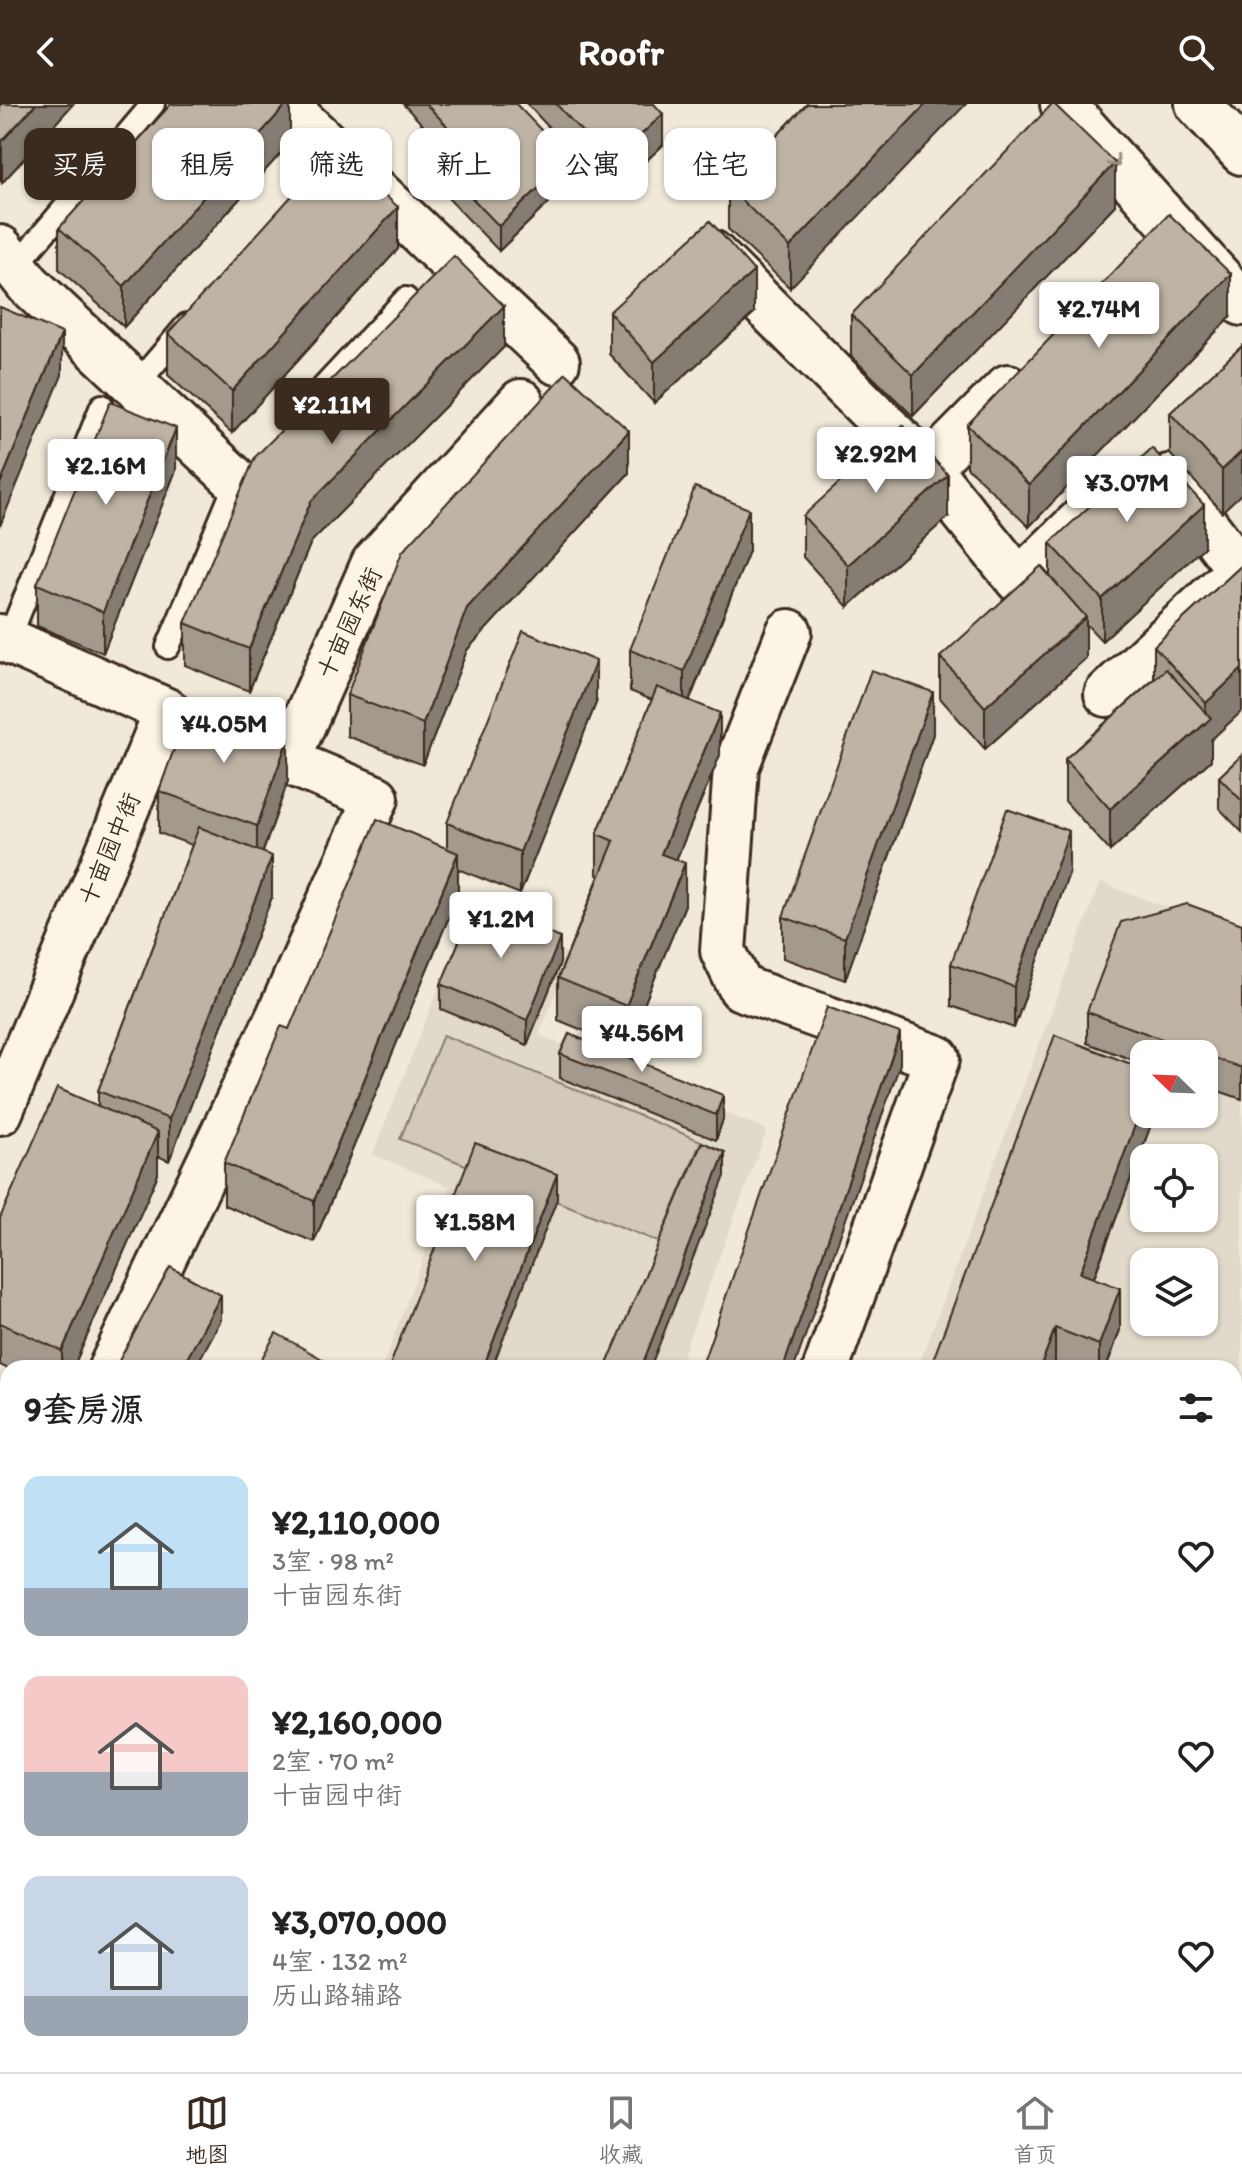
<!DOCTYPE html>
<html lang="zh">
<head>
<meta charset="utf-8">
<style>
  :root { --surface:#fff; --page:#f2f2f2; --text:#222; --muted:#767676; --line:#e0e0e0; --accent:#3b2a1e }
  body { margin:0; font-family:Itim,"LXGW WenKai TC",sans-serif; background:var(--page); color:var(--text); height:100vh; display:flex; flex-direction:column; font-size:30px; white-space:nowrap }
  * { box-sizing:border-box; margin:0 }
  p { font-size:26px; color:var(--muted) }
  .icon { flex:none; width:44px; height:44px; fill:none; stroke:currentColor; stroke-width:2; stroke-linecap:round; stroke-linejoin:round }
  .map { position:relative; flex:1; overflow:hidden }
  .details { position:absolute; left:0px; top:1256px; width:1242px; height:712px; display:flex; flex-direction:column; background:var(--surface); border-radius:24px 24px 0 0; box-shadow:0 2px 6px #0004 }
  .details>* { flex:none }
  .guide { position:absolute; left:24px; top:24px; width:800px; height:72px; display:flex; gap:16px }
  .needle { width:52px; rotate:293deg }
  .tools { position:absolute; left:1130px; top:936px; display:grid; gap:16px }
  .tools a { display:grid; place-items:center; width:88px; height:88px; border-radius:16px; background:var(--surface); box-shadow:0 2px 6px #0004; font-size:40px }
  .price { position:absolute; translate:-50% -68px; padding:0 18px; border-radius:8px; background:#fff; color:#222; font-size:26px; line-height:52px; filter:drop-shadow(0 2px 4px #0008) }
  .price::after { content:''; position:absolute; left:50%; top:48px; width:24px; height:18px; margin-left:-12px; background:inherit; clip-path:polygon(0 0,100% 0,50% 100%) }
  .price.current { background:var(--accent); color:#fff }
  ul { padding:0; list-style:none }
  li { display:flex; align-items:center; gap:24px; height:200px; padding:0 24px }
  li span { display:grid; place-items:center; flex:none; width:224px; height:160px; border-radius:16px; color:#555 }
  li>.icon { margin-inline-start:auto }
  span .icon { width:96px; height:96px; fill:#fffc; stroke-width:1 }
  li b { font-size:34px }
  h2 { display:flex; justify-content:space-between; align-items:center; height:96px; padding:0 24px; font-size:34px }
  .pill { padding:0 28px; border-radius:16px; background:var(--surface); box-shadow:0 2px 6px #0004; font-size:28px; line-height:72px }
  .pill.current { background:var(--accent); color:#fff }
  header { display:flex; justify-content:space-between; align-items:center; height:104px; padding:0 24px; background:var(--accent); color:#fff; font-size:36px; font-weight:700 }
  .tabs { display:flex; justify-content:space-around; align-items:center; height:112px; border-top:2px solid var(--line); background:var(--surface); font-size:22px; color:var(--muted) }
  .tabs a { display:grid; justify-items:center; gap:4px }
  .tabs .current { color:var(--accent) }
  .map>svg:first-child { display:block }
</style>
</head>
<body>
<header><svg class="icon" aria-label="back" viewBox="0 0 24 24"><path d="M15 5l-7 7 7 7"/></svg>Roofr<svg class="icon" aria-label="search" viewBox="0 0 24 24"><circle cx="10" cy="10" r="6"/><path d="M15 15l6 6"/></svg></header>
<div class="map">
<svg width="1242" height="1968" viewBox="0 0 1242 1968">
  <rect width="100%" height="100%" fill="#f0e9d9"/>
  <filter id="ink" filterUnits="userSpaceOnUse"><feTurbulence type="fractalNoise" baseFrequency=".0125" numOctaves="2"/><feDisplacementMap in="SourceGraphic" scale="16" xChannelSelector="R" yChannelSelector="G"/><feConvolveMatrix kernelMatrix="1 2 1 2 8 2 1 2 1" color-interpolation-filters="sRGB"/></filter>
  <g filter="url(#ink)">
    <g fill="#e1d9c9" fill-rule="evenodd">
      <path d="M 1100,778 L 1242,832 L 1242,1968 L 1130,1968 L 1133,1960 L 1234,1960 L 1234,1264 L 918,1264 ZM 1144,950 L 1204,950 L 1204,1010 L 1144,1010 ZM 1144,1054 L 1204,1054 L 1204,1114 L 1144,1114 ZM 1144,1158 L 1204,1158 L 1204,1218 L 1144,1218 Z"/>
      <polygon points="471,802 571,851 539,931 767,1026 678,1264 382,1264 450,1083 373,1050"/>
    </g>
    <polygon fill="#d2c9ba" stroke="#867a6c" stroke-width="2" points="443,931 701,1037 659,1138 400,1035"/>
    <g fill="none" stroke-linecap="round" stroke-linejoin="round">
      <g stroke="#3b2a1e" stroke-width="28">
        <g id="lane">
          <polyline points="15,163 153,0"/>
          <polyline points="136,281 187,221"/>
          <polyline points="308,300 406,195"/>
          <polyline points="8,537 102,302"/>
          <polyline points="168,543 237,377 241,372"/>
        </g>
      </g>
      <g stroke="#3b2a1e" stroke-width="50">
        <g id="street">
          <polyline points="284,0 557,258"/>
          <polyline points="0,144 29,181 237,377"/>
          <polyline points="712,149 928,364 1008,283"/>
          <polyline points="928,364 1019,477 1091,407"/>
          <polyline points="789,528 736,663 723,847 741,884 937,954 826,1264"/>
          <polyline points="0,533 167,607 0,1008"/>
          <polyline points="1107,590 1240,466 1169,373"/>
          <polyline points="262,647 287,657 374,459 521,298"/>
          <polyline points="111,1264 279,912 376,694 287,657"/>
          <polyline points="353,1968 357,1960"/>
        </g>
      </g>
      <g stroke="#3b2a1e" stroke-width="50">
        <polyline id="secondary" points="1063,0 1242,199"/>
      </g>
      <g stroke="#3b2a1e" stroke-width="50">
        <polyline id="primary" points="1198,0 1242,48"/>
      </g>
      <use href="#lane" stroke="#fcf5e5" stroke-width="22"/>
      <use href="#street" stroke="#fcf5e5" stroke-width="44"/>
      <use href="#secondary" stroke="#fcf5e5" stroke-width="44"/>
      <use href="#primary" stroke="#fcf5e5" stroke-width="44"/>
    </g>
    <g fill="#a39a8d" stroke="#3b2a1e" stroke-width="2">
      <polygon points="0,0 73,0 2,79 0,76"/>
      <polygon points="290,0 290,39 124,223 59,165 59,124"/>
      <polygon points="403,0 516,0 569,79 499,147 424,69 424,44 435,34"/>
      <polygon points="527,0 654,0 663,41 611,90"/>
      <polygon points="807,0 790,184 728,125 728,83"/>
      <polygon points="1115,101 913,312 851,252 851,211"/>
      <polygon points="398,145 232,329 168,271 168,229"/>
      <polygon points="609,208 754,209 654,299 609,250"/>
      <polygon points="1231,212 1029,423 967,363 967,321"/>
      <polygon points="1242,242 1222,408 1170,350 1170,309"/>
      <polygon points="504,243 311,438 249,587 185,561 185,519"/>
      <polygon points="176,366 103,549 37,522 37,480"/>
      <polygon points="629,369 467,546 423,661 347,632 347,591"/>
      <polygon points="803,412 948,413 848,503 803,453"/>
      <polygon points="1050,439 1204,443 1102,537 1086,520 1086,554 985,645 940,594 940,553 1050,473"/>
      <polygon points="749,447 690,596 720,651 676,756 685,801 626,944 558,916 558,874 599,772 597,771 597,730 652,596 630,587 630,546"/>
      <polygon points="1242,461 1211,636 1211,656 1110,747 1065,697 1065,655 1154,575 1154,542"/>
      <polygon points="596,599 520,790 458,765 458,791 314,1138 224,1101 224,1059 289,925 447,744 447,719"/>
      <polygon points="933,630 845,876 783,854 783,813"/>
      <polygon points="1242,651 1242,728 1219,704 1219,673"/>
      <polygon points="288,677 263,748 272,793 169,1057 158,1052 158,1070 73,1264 8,1265 0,1261 0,1114 98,1002 98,987 192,741 159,729 159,687"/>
      <polygon points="1069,769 1014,924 951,902 951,860"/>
      <polygon points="1242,820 1242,995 1204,982 1204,950 1144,950 1144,960 1087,939 1087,908"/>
      <polygon points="560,859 527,941 441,905 441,880"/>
      <polygon points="569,930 723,1015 716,1036 560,974 560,950"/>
      <polygon points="1155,1010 1094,1174 1120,1226 1106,1264 930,1264"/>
      <polygon points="1242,1507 1242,1719 1234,1716 1234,1528"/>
    </g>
    <g fill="#857d73" stroke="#3b2a1e" stroke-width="2">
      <polygon points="36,0 73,0 2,79 2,37"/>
      <polygon points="287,0 290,0 290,39 124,223 124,182"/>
      <polygon points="926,0 966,0 790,184 790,143"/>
      <polygon points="663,10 663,41 611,90 611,59"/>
      <polygon points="569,55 569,79 499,147 499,122"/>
      <polygon points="1115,59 1115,101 913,312 913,271"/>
      <polygon points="398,103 398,145 232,329 232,287"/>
      <polygon points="754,167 754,209 654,299 654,258"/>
      <polygon points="1231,170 1231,212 1029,423 1029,381"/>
      <polygon points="504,202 504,243 311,438 249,587 249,545 311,397"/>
      <polygon points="62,229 62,271 0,422 0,380"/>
      <polygon points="176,324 176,366 103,549 103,508"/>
      <polygon points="629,327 629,369 467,546 423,661 423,620 467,504"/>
      <polygon points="1242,347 1242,389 1222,408 1222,366"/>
      <polygon points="948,371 948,413 848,503 848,461"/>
      <polygon points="1204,401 1204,443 1102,537 1102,495"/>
      <polygon points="749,405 749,447 684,609 684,567"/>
      <polygon points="1086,513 1086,554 985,645 985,603"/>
      <polygon points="596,557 596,599 520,790 520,748"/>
      <polygon points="1242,565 1242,607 1211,636 1211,656 1110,747 1110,705 1206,619 1206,599"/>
      <polygon points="933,588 933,630 845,876 845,834"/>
      <polygon points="720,609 720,651 661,792 661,750"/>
      <polygon points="288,635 288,677 257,764 257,722"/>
      <polygon points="1069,727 1069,769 1014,924 1014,883"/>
      <polygon points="458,749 458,791 314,1138 314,1097"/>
      <polygon points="272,752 272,793 169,1057 169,1015"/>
      <polygon points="685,759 685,801 626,944 626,902"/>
      <polygon points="560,834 560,859 527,941 527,916"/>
      <polygon points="900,929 900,960 794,1264 783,1264"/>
      <polygon points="723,991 723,1015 716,1036 716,1011"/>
      <polygon points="1144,997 1144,1010 1155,1010 1080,1210 1080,1169"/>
      <polygon points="158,1028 158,1070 73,1264 62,1264 62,1247"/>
      <polygon points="725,1048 725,1072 650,1264 641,1264"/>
      <polygon points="557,1070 557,1095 492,1264 483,1264"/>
      <polygon points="1120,1184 1120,1226 1106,1264 1099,1264 1099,1241"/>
      <polygon points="221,1191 221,1216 195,1264 182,1264"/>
      <polygon points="1055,1224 1055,1264 1040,1264"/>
      <polygon points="8,1569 8,1611 0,1630 0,1588"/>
      <polygon points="37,1960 54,1960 51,1968 34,1968"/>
      <polygon points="270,1960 287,1960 284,1968 267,1968"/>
    </g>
    <g fill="#beb3a4" stroke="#3b2a1e" stroke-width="2">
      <polygon points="0,0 36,0 2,37 0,35"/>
      <polygon points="171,0 287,0 124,182 59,124"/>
      <polygon points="426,0 516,0 569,55 499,122 424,44 447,22"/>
      <polygon points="556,0 654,0 663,10 611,59"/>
      <polygon points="807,0 926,0 790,143 728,83"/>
      <polygon points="1052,0 1054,0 1115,59 913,271 851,211"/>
      <polygon points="334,45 398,103 232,287 168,229"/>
      <polygon points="1169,110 1231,170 1029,381 967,321"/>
      <polygon points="710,117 754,167 654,258 609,208"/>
      <polygon points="454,152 504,202 311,397 249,545 185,519 255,353"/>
      <polygon points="0,203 62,229 0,380"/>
      <polygon points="1242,242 1242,347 1222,366 1170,309"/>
      <polygon points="566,269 629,327 467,504 423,620 347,591 402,448"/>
      <polygon points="110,298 176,324 103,508 37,480"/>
      <polygon points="903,321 948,371 848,461 803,412"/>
      <polygon points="1152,344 1204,401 1102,495 1050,439"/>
      <polygon points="695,383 749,405 684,567 630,546"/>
      <polygon points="1242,461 1242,565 1206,599 1154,542"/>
      <polygon points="1041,462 1086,513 985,603 940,553"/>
      <polygon points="523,527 596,557 520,748 447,719"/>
      <polygon points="1166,565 1211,614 1110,705 1065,655"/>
      <polygon points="871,566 933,588 845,834 783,813"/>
      <polygon points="657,583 720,609 661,750 685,759 626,902 558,874 614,737 597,730"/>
      <polygon points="190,600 288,635 257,722 159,687"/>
      <polygon points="1242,651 1242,697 1219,673"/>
      <polygon points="1007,705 1069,727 1014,883 951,860"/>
      <polygon points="377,715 458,749 314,1097 224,1059 281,922 289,925"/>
      <polygon points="199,723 272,752 169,1015 98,987"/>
      <polygon points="477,795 560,834 527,916 441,880"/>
      <polygon points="1187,800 1242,820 1242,964 1087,908 1121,818"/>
      <polygon points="827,903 900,929 783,1264 701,1264"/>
      <polygon points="569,930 723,991 716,1011 560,950"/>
      <polygon points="1055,931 1144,965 1144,997 1080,1169 1120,1184 1099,1241 1055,1224 1040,1264 930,1264"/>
      <polygon points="57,984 158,1028 62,1247 0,1219 0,1114"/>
      <polygon points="702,1038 725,1048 641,1264 616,1264 607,1260"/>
      <polygon points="475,1039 557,1070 483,1264 389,1264"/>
      <polygon points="170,1163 221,1191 182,1264 115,1264"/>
      <polygon points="276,1229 338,1264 260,1264 257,1263"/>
      <polygon points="0,1419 8,1421 8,1569 0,1588"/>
      <polygon points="1242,1507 1242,1677 1234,1674 1234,1528"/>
      <polygon points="8,1840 8,1960 37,1960 34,1968 0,1968 0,1860"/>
      <polygon points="167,1960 182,1961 270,1960 267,1968 163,1968"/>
    </g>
    <defs><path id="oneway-chevron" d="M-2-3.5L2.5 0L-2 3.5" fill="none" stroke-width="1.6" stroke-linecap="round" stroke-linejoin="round" transform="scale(2)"/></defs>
    <use stroke="#9c9082" href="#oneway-chevron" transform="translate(1115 58) rotate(48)"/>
  </g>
  <g text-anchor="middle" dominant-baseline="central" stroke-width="6" stroke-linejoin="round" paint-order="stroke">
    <g font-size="24" fill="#3b2a1e" stroke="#fcf5e5">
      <text transform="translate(349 519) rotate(-65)">十亩园东街</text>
      <text transform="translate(109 745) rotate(-67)">十亩园中街</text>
    </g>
  </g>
</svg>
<div class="tools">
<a><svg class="needle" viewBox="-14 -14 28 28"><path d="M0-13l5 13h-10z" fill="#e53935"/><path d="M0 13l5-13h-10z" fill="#767676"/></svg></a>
<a><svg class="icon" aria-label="locate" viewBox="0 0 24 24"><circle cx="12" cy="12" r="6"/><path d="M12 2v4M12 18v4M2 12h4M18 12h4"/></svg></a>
<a><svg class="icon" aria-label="layers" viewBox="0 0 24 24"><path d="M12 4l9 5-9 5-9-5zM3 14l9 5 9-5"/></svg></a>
</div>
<b class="price" style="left:1099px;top:246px">¥2.74M</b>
<b class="price current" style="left:332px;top:342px">¥2.11M</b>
<b class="price" style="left:876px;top:391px">¥2.92M</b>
<b class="price" style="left:106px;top:403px">¥2.16M</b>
<b class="price" style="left:1127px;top:420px">¥3.07M</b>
<b class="price" style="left:224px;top:661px">¥4.05M</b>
<b class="price" style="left:501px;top:856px">¥1.2M</b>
<b class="price" style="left:642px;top:970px">¥4.56M</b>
<b class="price" style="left:475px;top:1159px">¥1.58M</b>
<div class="guide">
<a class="pill current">买房</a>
<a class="pill">租房</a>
<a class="pill">筛选</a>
<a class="pill">新上</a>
<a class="pill">公寓</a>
<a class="pill">住宅</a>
</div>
<section class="details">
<h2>9套房源<svg class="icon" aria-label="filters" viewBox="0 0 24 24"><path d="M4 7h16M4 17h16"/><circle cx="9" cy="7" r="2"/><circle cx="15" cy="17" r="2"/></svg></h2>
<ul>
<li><span style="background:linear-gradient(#bfe0f5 70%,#9aa5b1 0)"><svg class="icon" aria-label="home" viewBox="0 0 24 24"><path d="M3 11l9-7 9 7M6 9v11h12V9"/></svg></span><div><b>¥2,110,000</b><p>3室 · 98 m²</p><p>十亩园东街</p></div><svg class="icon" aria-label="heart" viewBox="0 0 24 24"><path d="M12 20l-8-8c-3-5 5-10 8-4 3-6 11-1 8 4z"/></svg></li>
<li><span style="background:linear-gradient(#f6c9c9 60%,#9aa5b1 0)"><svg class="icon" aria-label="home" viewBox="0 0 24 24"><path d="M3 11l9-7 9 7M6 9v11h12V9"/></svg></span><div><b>¥2,160,000</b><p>2室 · 70 m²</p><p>十亩园中街</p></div><svg class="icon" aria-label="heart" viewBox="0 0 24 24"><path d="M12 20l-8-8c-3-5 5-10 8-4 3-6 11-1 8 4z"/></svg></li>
<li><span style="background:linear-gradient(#c9d6e8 75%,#9aa5b1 0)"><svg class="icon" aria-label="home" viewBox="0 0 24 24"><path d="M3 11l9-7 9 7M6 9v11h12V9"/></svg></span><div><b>¥3,070,000</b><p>4室 · 132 m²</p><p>历山路辅路</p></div><svg class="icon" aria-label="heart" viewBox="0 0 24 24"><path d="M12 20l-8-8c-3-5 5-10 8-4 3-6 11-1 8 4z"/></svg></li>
</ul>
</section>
</div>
<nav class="tabs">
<a class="current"><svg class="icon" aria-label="map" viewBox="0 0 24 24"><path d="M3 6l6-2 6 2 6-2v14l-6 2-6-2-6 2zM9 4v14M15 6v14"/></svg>地图</a>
<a><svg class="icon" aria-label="saved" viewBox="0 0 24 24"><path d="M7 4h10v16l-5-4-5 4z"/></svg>收藏</a>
<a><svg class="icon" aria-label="home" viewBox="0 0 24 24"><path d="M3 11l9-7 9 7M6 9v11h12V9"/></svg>首页</a>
</nav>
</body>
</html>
